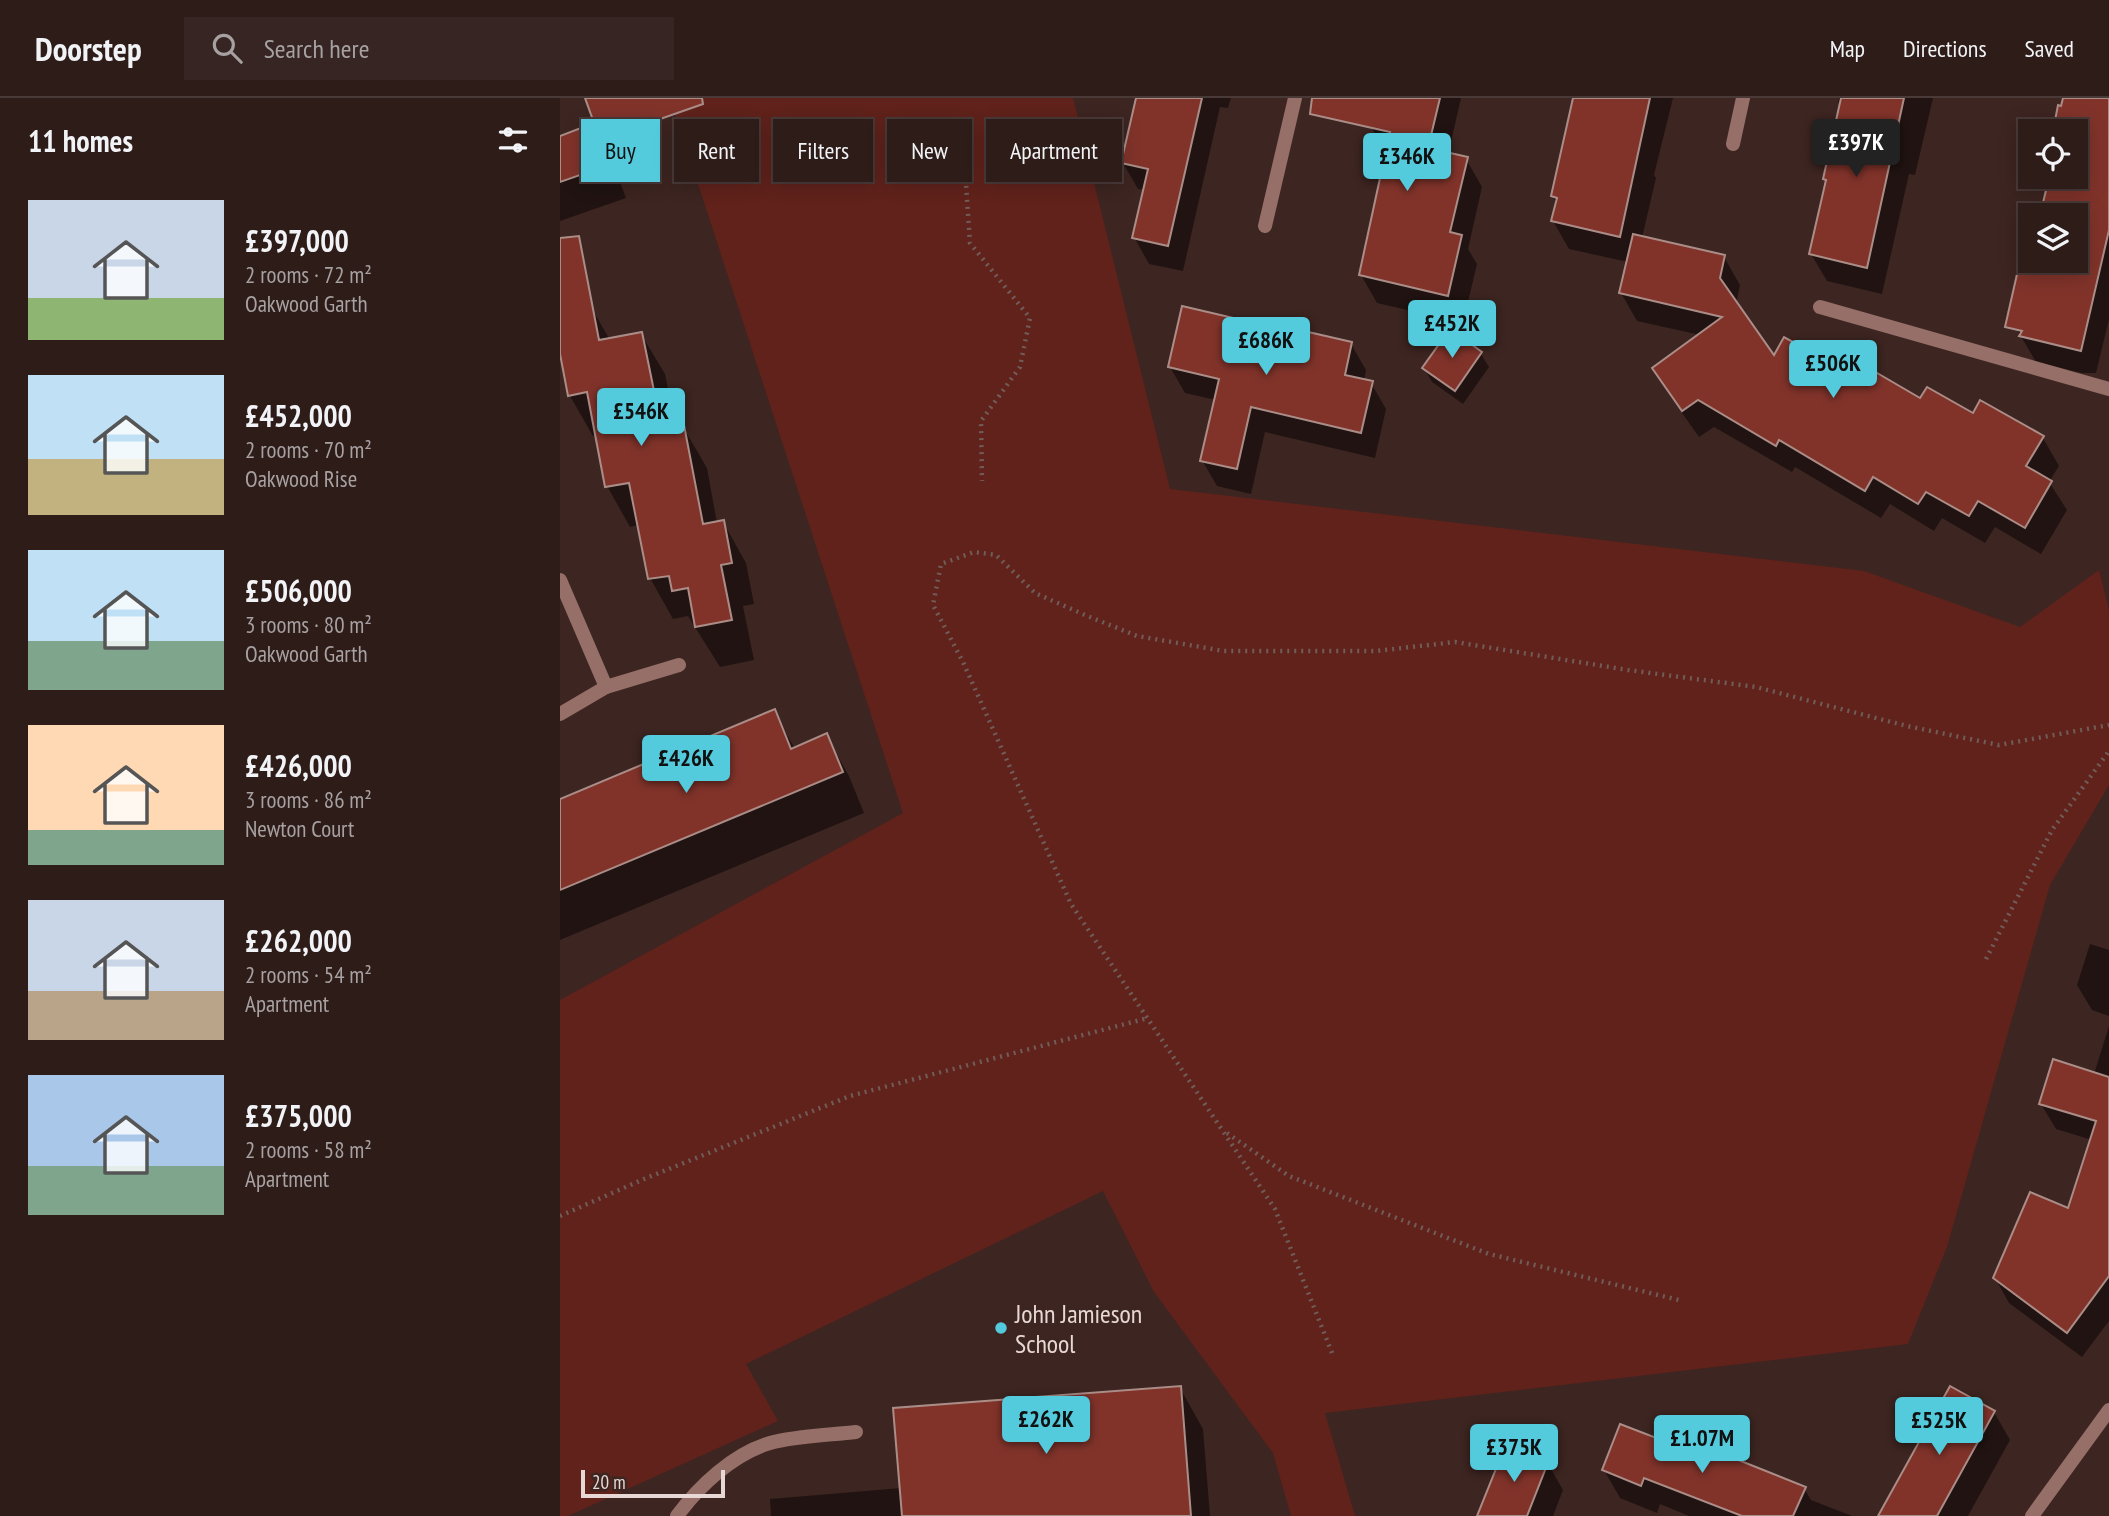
<!DOCTYPE html>
<html lang="en">
<head>
<meta charset="utf-8">
<style>
  :root { --surface:#2e1c19; --page:#362522; --text:#f1f3f6; --muted:#a7a1a2; --line:#493a38; --accent:#54cadd }
  body { margin:0; font-family:"PT Sans Narrow",sans-serif; background:var(--page); color:var(--text); height:100vh; display:flex; flex-direction:column; font-size:26px; white-space:nowrap }
  * { box-sizing:border-box; margin:0 }
  p { font-size:23px; color:var(--muted) }
  .icon { flex:none; width:38px; height:38px; fill:none; stroke:currentColor; stroke-width:2; stroke-linecap:round; stroke-linejoin:round }
  .map { position:relative; flex:1; overflow:hidden }
  .sheet { display:flex; flex-direction:column; background:var(--surface); width:560px }
  .sheet>* { flex:none }
  .guide { position:absolute; left:21px; top:21px; width:665px; height:63px; display:flex; gap:14px }
  .fabs { position:absolute; left:1458px; top:21px; display:grid; gap:14px }
  .fabs a { display:grid; place-items:center; width:70px; height:70px; border-radius:0px; background:var(--surface); box-shadow:0 4px 18px #0003,0 0 0 2px var(--line); font-size:35px }
  .scale { position:absolute; left:21px; bottom:18px; width:144px; box-sizing:border-box; padding-left:7px; border:4px solid #e8d8d5; border-top:0; font-size:19px; line-height:24px; white-space:nowrap; color:#e8d8d5; -webkit-text-stroke:5px #3d2521; paint-order:stroke }
  .price { position:absolute; translate:-50% -60px; padding:0 16px; border-radius:7px; background:var(--accent); color:#111; font-size:23px; line-height:46px; filter:drop-shadow(0 2px 4px #0008) }
  .price::after { content:''; position:absolute; left:50%; top:42px; width:21px; height:16px; margin-left:-10px; background:inherit; clip-path:polygon(0 0,100% 0,50% 100%) }
  .price.active { background:#222; color:#fff }
  ul { padding:0; list-style:none }
  li { display:flex; align-items:center; gap:21px; height:175px; padding:0 28px }
  li span { display:grid; place-items:center; flex:none; width:196px; height:140px; border-radius:0px; color:#555 }
  li>.icon { margin-inline-start:auto }
  span .icon { width:84px; height:84px; fill:#fffc; stroke-width:1 }
  li b { font-size:30px }
  h2 { display:flex; justify-content:space-between; align-items:center; height:84px; padding:0 28px; font-size:30px }
  .pill { padding:0 24px; border-radius:0px; background:var(--surface); box-shadow:0 4px 18px #0003,0 0 0 2px var(--line); font-size:24px; line-height:63px }
  .pill.active { background:var(--accent); color:#111 }
  header { display:flex; align-items:center; gap:42px; box-sizing:border-box; height:98px; padding:0 35px; background:var(--surface); border-bottom:2px solid var(--line) }
  header strong { font-size:33px }
  nav { display:flex; gap:38px; margin-inline-start:auto; font-size:24px }
  .search { width:490px; height:63px; background:var(--page); display:flex; align-items:center; gap:18px; box-sizing:border-box; padding:0 24px; border-radius:0px; color:var(--muted); font-size:26px }
  main { display:flex; flex:1; min-height:0 }
  .map>svg:first-child { display:block }
</style>
</head>
<body>
<header>
<strong>Doorstep</strong>
<div class="search"><svg class="icon" aria-label="search" viewBox="0 0 24 24"><circle cx="10" cy="10" r="6"/><path d="M15 15l6 6"/></svg>Search here</div>
<nav><a>Map</a><a>Directions</a><a>Saved</a></nav>
</header>
<main>
<section class="sheet">
<h2>11 homes<svg class="icon" aria-label="filters" viewBox="0 0 24 24"><path d="M4 7h16M4 17h16"/><circle cx="9" cy="7" r="2"/><circle cx="15" cy="17" r="2"/></svg></h2>
<ul>
<li><span style="background:linear-gradient(#c9d6e8 70%,#8fb573 0)"><svg class="icon" aria-label="home" viewBox="0 0 24 24"><path d="M3 11l9-7 9 7M6 9v11h12V9"/></svg></span><div><b>£397,000</b><p>2 rooms · 72 m²</p><p>Oakwood Garth</p></div></li>
<li><span style="background:linear-gradient(#bfe0f5 60%,#c2b280 0)"><svg class="icon" aria-label="home" viewBox="0 0 24 24"><path d="M3 11l9-7 9 7M6 9v11h12V9"/></svg></span><div><b>£452,000</b><p>2 rooms · 70 m²</p><p>Oakwood Rise</p></div></li>
<li><span style="background:linear-gradient(#bfe0f5 65%,#7fa58c 0)"><svg class="icon" aria-label="home" viewBox="0 0 24 24"><path d="M3 11l9-7 9 7M6 9v11h12V9"/></svg></span><div><b>£506,000</b><p>3 rooms · 80 m²</p><p>Oakwood Garth</p></div></li>
<li><span style="background:linear-gradient(#ffd9b3 75%,#7fa58c 0)"><svg class="icon" aria-label="home" viewBox="0 0 24 24"><path d="M3 11l9-7 9 7M6 9v11h12V9"/></svg></span><div><b>£426,000</b><p>3 rooms · 86 m²</p><p>Newton Court</p></div></li>
<li><span style="background:linear-gradient(#c9d6e8 65%,#b9a48a 0)"><svg class="icon" aria-label="home" viewBox="0 0 24 24"><path d="M3 11l9-7 9 7M6 9v11h12V9"/></svg></span><div><b>£262,000</b><p>2 rooms · 54 m²</p><p>Apartment</p></div></li>
<li><span style="background:linear-gradient(#a9c7e8 65%,#7fa58c 0)"><svg class="icon" aria-label="home" viewBox="0 0 24 24"><path d="M3 11l9-7 9 7M6 9v11h12V9"/></svg></span><div><b>£375,000</b><p>2 rooms · 58 m²</p><p>Apartment</p></div></li>
</ul>
</section>
<div class="map">
<svg width="1549" height="1418" viewBox="0 0 1549 1418">
  <rect width="100%" height="100%" fill="#3d2521"/>
  <polygon fill="#60221b" points="110,0 513,0 610,391 1304,473 1460,529 1539,472 1549,512 1549,687 1490,787 1387,1149 1348,1246 765,1315 795,1418 731,1418 713,1355 594,1194 543,1093 186,1266 218,1323 8,1418 0,1418 0,902 343,715"/>
  <g fill="#0007">
    <polygon points="25,0 79,0 99,54 55,70 66,100 0,123 0,40 35,27"/>
    <polygon points="578,0 671,0 668,10 660,9 623,173 589,166 574,139 585,92 578,91 563,65"/>
    <polygon points="808,0 901,0 888,57 906,61 922,89 908,151 917,166 903,225 817,205 801,177 827,56 811,29"/>
    <polygon points="1014,0 1113,0 1094,77 1096,80 1082,140 1164,159 1180,187 1176,206 1214,260 1293,280 1483,340 1499,368 1489,384 1507,412 1481,456 1435,429 1425,445 1382,420 1374,433 1330,406 1321,420 1235,369 1232,374 1154,329 1139,339 1110,298 1094,270 1140,237 1077,223 1061,195 1068,164 1009,151 993,123 997,106 992,98"/>
    <polygon points="1279,0 1373,0 1355,77 1349,76 1322,196 1267,183 1251,156 1267,86 1264,81 1281,9 1278,4"/>
    <polygon points="1504,0 1549,0 1549,221 1536,275 1522,275 1476,264 1456,230 1471,163 1516,163 1516,117 1491,117 1496,99 1484,79 1516,79 1516,33 1495,33"/>
    <polygon points="31,209 50,242 81,236 105,276 116,331 123,329 147,370 157,425 163,424 186,465 194,506 183,508 194,562 160,569 128,518 113,521 90,480 79,427 70,429 47,388 37,337 33,338 10,298 0,247 0,216"/>
    <polygon points="722,233 791,246 806,272 804,283 811,285 826,311 815,360 705,334 691,396 657,388 642,362 656,302 625,295 610,269"/>
    <polygon points="890,234 921,256 929,269 903,306 872,284 864,270"/>
    <polygon points="214,614 235,651 266,637 289,678 304,715 0,842 0,703"/>
    <polygon points="1530,846 1549,852 1549,918 1532,912 1517,887"/>
    <polygon points="1549,928 1549,1223 1522,1259 1449,1205 1435,1180 1509,1113 1532,1042 1496,1031 1481,1006 1534,976"/>
    <polygon points="620,1290 643,1331 650,1418 211,1418 210,1401 341,1390"/>
    <polygon points="1434,1314 1450,1342 1408,1418 1341,1418"/>
    <polygon points="1118,1350 1244,1390 1251,1402 1292,1418 1129,1418 1100,1406 1097,1415 1060,1400 1044,1372"/>
    <polygon points="987,1364 1003,1392 993,1418 919,1418"/>
  </g>
  <g fill="#81332a" stroke="#ab8d88" stroke-width="2">
    <polygon points="25,0 142,0 143,6 40,42 49,67 0,84 0,38 34,25"/>
    <polygon points="576,0 642,0 608,148 572,140 588,71 561,65"/>
    <polygon points="752,0 880,0 868,50 908,59 890,134 902,137 888,198 799,177 830,34 750,16"/>
    <polygon points="1013,0 1090,0 1060,139 991,123 997,100 991,98"/>
    <polygon points="1281,0 1344,0 1307,170 1249,156 1266,82 1263,81"/>
    <polygon points="1503,0 1549,0 1549,132 1521,253 1459,238 1462,233 1445,229 1460,163 1469,163 1470,160 1470,163 1516,163 1516,117 1480,117 1489,80 1483,79 1516,79 1516,33 1493,33 1498,7 1501,8"/>
    <polygon points="1073,136 1165,157 1160,180 1214,257 1224,239 1293,277 1300,265 1360,300 1367,289 1413,315 1420,302 1484,338 1466,368 1492,383 1465,430 1418,403 1409,418 1366,394 1358,406 1313,379 1305,393 1219,342 1216,348 1138,302 1122,313 1092,270 1162,219 1059,195"/>
    <polygon points="19,138 39,242 82,234 102,332 124,327 143,426 164,422 172,465 161,467 172,522 135,529 128,490 112,493 109,478 88,481 69,385 45,389 27,294 8,298 0,256 0,140"/>
    <polygon points="622,208 721,231 722,228 792,244 785,277 813,283 801,335 691,309 677,371 640,363 659,281 608,269"/>
    <polygon points="890,231 922,254 895,293 862,270"/>
    <polygon points="215,611 231,651 267,635 283,674 0,792 0,701"/>
    <polygon points="1493,961 1549,979 1549,1178 1507,1235 1433,1180 1470,1094 1508,1110 1536,1023 1479,1006"/>
    <polygon points="621,1288 631,1418 342,1418 333,1310"/>
    <polygon points="1390,1288 1435,1313 1377,1418 1318,1418"/>
    <polygon points="1060,1326 1117,1348 1121,1339 1246,1389 1233,1418 1182,1418 1084,1380 1081,1388 1042,1372"/>
    <polygon points="946,1346 989,1362 967,1418 917,1418"/>
  </g>
  <g fill="none" stroke-linecap="round" stroke-linejoin="round">
    <g stroke="#715c58" stroke-width="4.5" stroke-dasharray="2 5" stroke-linecap="butt">
      <polyline points="372,44 406,86 410,145 470,220 460,269 421,323 422,383"/>
      <polyline points="1426,861 1492,732 1549,653"/>
      <polyline points="667,1035 729,1078 929,1156 1123,1203"/>
      <polyline points="0,1118 84,1081 290,998 588,920"/>
      <polyline points="772,1255 715,1111 511,806 403,564 373,507 381,466 414,454 436,457 475,495 525,517 577,538 664,553 816,553 895,544 1068,572 1196,589 1347,628 1439,647 1549,627"/>
    </g>
    <g stroke="#956f68" stroke-width="14">
      <polyline points="1260,209 1549,291"/>
      <path d="M 117,1418 C 139,1388 173,1356 210,1345 C 234,1338 270,1337 296,1334"/>
    </g>
    <g stroke="#956f68" stroke-width="14">
      <polyline points="1173,46 1183,0"/>
      <polyline points="705,128 735,0"/>
      <polyline points="0,482 46,589"/>
      <polyline points="0,616 46,589 119,567"/>
      <polyline points="1472,1418 1549,1312"/>
    </g>
  </g>
  <circle fill="#54cadd" stroke="#3d2521" stroke-width="2.5" cx="441" cy="1230" r="7"/>
  <g text-anchor="middle" dominant-baseline="central" stroke-width="6" stroke-linejoin="round" paint-order="stroke">
    <g font-size="26" fill="#e8d8d5" stroke="#3d2521" text-anchor="start">
      <text x="455" y="1215">John Jamieson<tspan x="455" dy="30">School</tspan></text>
    </g>
  </g>
</svg>
<div class="fabs">
<a><svg class="icon" aria-label="locate" viewBox="0 0 24 24"><circle cx="12" cy="12" r="6"/><path d="M12 2v4M12 18v4M2 12h4M18 12h4"/></svg></a>
<a><svg class="icon" aria-label="layers" viewBox="0 0 24 24"><path d="M12 4l9 5-9 5-9-5zM3 14l9 5 9-5"/></svg></a>
</div>
<div class="scale">20 m</div>
<b class="price active" style="left:1296px;top:81px">£397K</b>
<b class="price" style="left:847px;top:95px">£346K</b>
<b class="price" style="left:892px;top:262px">£452K</b>
<b class="price" style="left:706px;top:279px">£686K</b>
<b class="price" style="left:1273px;top:302px">£506K</b>
<b class="price" style="left:81px;top:350px">£546K</b>
<b class="price" style="left:126px;top:697px">£426K</b>
<b class="price" style="left:486px;top:1358px">£262K</b>
<b class="price" style="left:1379px;top:1359px">£525K</b>
<b class="price" style="left:1142px;top:1377px">£1.07M</b>
<b class="price" style="left:954px;top:1386px">£375K</b>
<div class="guide">
<a class="pill active">Buy</a>
<a class="pill">Rent</a>
<a class="pill">Filters</a>
<a class="pill">New</a>
<a class="pill">Apartment</a>
</div>
</div>
</main>
</body>
</html>
